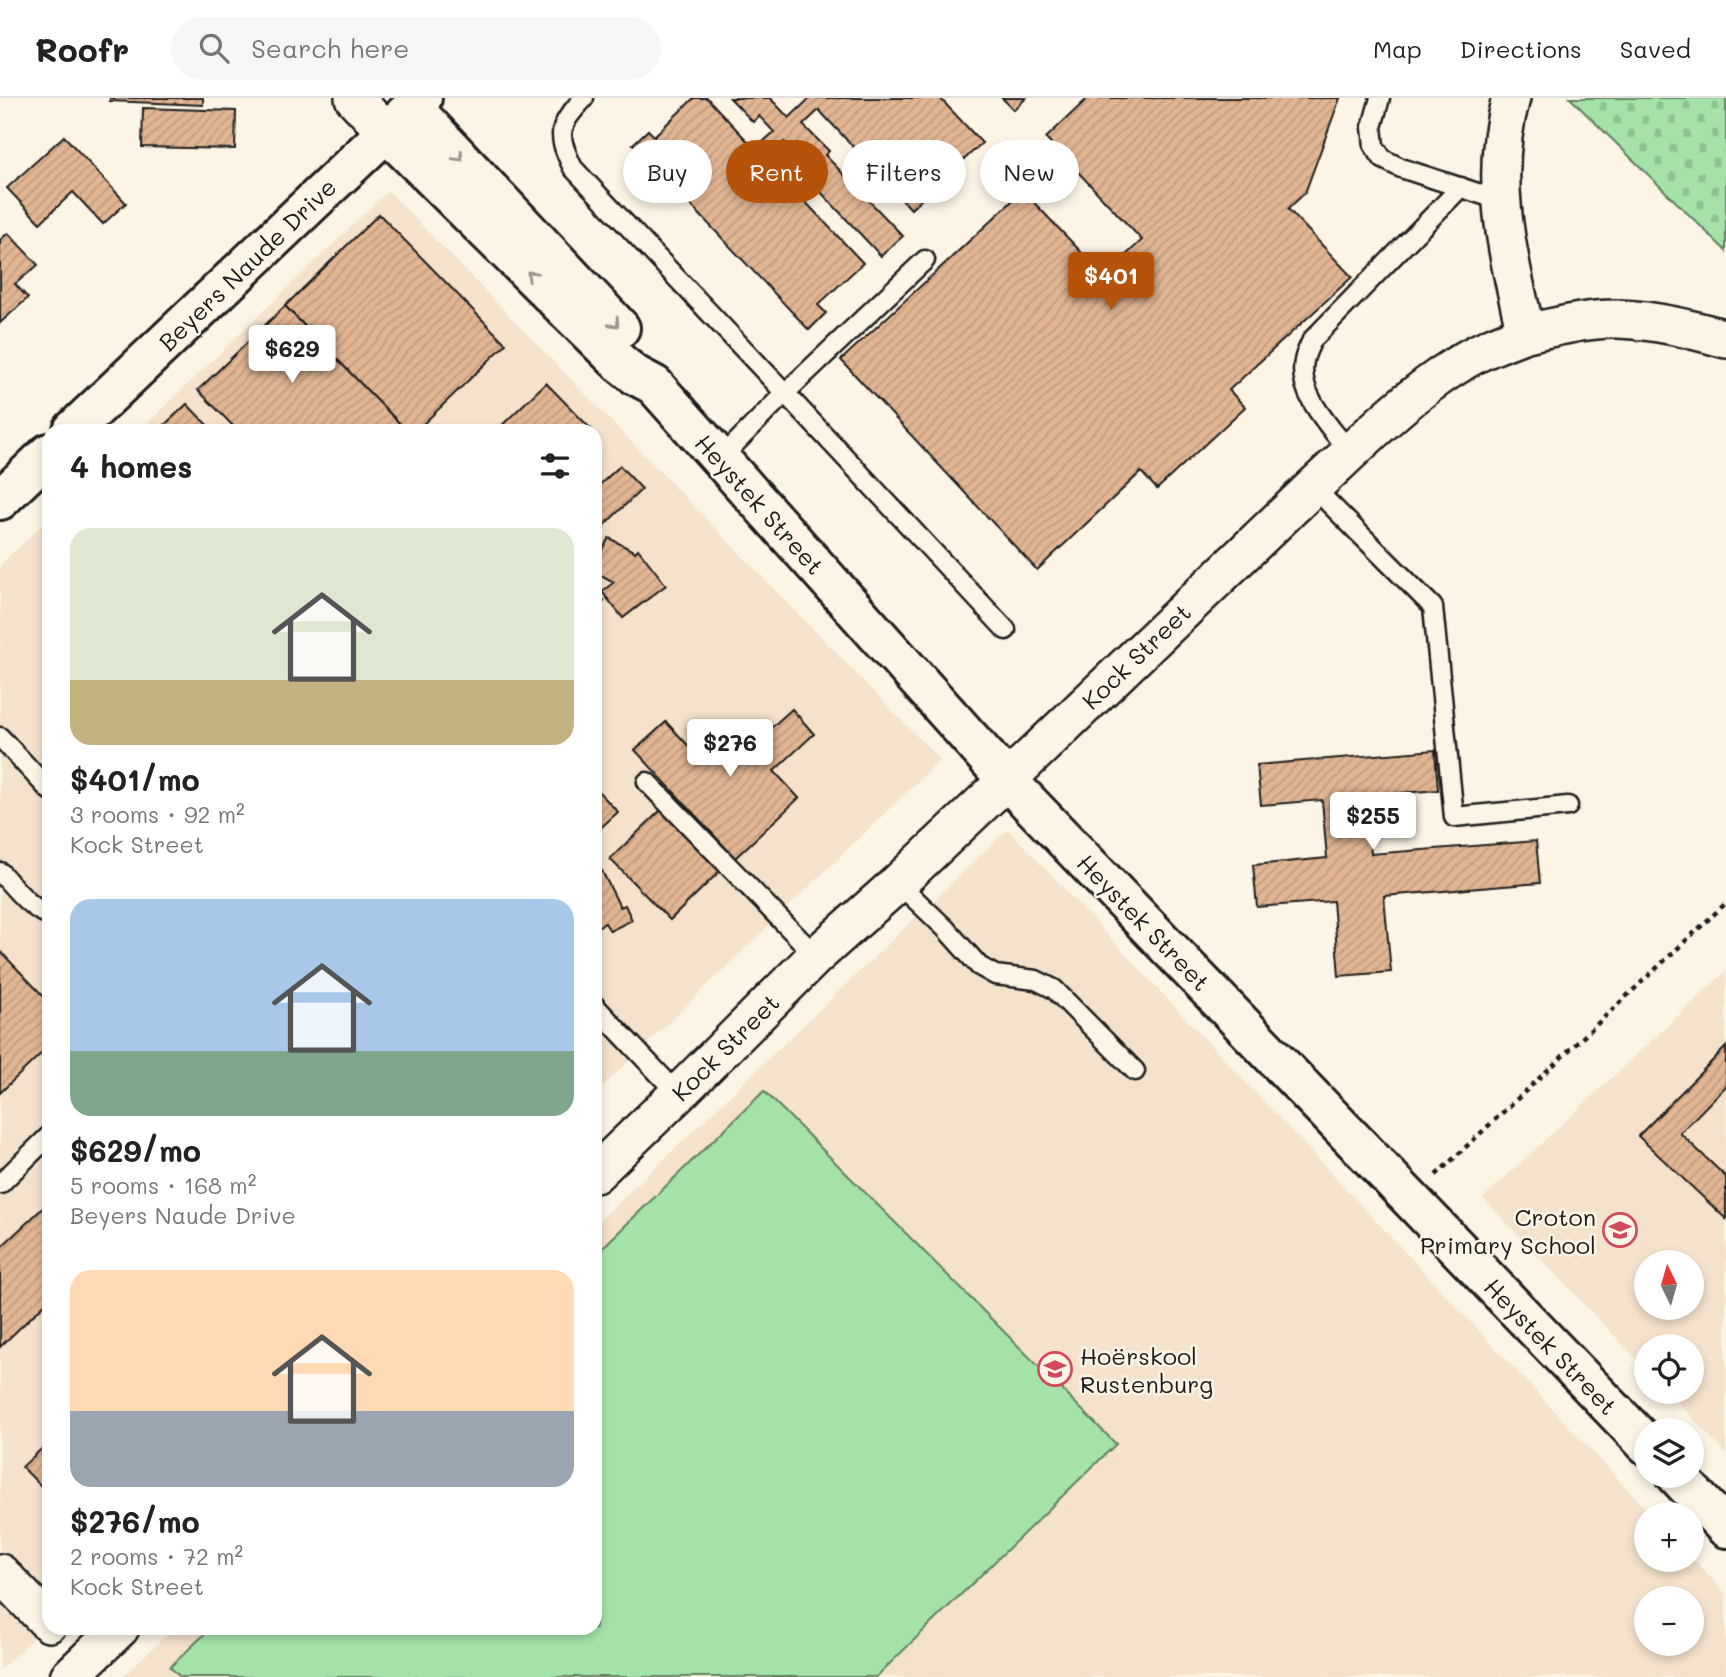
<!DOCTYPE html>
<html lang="en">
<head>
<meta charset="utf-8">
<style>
  :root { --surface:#fff; --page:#f6f6f6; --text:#222; --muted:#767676; --line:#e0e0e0; --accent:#b45309 }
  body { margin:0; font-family:Mali,sans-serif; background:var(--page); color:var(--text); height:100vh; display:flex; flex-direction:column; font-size:26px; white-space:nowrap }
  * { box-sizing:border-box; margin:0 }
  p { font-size:23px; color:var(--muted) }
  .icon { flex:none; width:38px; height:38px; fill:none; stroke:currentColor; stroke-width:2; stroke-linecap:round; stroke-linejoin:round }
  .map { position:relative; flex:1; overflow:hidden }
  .sheet { position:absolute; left:42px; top:326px; width:560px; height:1211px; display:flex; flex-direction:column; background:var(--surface); border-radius:21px; box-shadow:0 4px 10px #0003 }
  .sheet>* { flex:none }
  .banner { position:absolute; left:623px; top:42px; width:665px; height:63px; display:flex; gap:14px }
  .needle { width:46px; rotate:355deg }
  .controls { position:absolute; left:1634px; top:1152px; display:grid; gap:14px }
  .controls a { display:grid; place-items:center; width:70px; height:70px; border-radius:50%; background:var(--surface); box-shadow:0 4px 10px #0003; font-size:35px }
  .price { position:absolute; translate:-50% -60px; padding:0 16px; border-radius:7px; background:#fff; color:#222; font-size:23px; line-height:46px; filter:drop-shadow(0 2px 4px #0008) }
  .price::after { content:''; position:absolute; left:50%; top:42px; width:21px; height:16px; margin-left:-10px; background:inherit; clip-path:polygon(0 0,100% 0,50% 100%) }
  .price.current { background:var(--accent); color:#fff }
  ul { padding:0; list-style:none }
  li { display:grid; align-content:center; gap:14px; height:371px; padding:0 28px }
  li span { display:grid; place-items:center; height:217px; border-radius:21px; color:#555 }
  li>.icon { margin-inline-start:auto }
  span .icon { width:126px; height:126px; fill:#fffc; stroke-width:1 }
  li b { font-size:30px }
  h2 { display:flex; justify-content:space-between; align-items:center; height:84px; padding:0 28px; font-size:30px }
  .chip { padding:0 24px; border-radius:32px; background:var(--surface); box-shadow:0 4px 10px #0003; font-size:24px; line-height:63px }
  .chip.current { background:var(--accent); color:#fff }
  header { display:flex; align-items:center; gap:42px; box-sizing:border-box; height:98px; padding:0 35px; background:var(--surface); border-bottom:2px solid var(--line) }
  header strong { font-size:33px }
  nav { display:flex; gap:38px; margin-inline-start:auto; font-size:24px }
  .search { width:490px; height:63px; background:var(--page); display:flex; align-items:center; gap:18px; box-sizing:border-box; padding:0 24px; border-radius:38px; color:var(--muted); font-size:26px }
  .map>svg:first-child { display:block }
</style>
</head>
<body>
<header>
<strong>Roofr</strong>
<div class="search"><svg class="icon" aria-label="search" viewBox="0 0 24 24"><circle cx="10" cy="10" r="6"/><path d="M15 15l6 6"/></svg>Search here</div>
<nav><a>Map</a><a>Directions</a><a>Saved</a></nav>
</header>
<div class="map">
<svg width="1726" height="1579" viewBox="0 0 1726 1579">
  <defs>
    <pattern id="cemetery-stones" width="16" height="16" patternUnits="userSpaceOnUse" patternTransform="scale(1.75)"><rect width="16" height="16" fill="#a5e2a9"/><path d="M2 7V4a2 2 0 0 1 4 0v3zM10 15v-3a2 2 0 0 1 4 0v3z" fill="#8dc191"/></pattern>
    <pattern id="building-hatch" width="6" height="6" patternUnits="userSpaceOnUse" patternTransform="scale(1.75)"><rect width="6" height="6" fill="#e2b593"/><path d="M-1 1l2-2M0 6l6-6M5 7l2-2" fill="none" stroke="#c19b7e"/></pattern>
  </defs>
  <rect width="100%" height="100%" fill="#fcf5e5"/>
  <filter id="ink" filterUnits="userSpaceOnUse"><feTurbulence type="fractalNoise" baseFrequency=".0143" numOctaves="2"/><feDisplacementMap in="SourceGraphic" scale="14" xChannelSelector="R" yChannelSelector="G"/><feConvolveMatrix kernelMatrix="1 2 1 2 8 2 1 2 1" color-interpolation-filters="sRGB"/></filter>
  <g filter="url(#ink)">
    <g fill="#f4e2cc" fill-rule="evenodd">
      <polygon points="388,93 940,662 595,996 595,332 140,332"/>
      <polygon points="49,420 49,1525 0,1572 0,467"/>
      <path d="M 1008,731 L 1651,1416 L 1647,1416 L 1647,1461 L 1692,1461 L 1692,1460 L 1726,1496 L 1726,1579 L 122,1579 L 174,1530 L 595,1530 L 595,1127 ZM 1647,1500 L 1692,1500 L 1692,1545 L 1647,1545 Z"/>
      <path d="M 1726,873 L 1726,1356 L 1667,1293 L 1692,1293 L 1692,1248 L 1647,1248 L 1647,1272 L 1483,1100 ZM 1647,1164 L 1692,1164 L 1692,1209 L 1647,1209 Z"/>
    </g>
    <polygon fill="url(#cemetery-stones)" stroke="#607f62" stroke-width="2" points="1570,0 1726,0 1726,153"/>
    <polygon fill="#a5e2a9" stroke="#607f62" stroke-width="2" points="764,993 1116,1346 876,1579 180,1579 170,1569 211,1530 595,1530 595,1157"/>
    <g fill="url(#building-hatch)" stroke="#1c1c1c" stroke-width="2">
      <polygon points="110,0 203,0 203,7 110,3"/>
      <polygon points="694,0 707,0 755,51 774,34 759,18 753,24 730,0 770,0 789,20 809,1 808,0 940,0 982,45 911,111 819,12 803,27 829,53 825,57 903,138 881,158 817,90 823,84 784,44 766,62 863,165 818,207 826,215 809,232 633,46 648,32 654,38"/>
      <polygon points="1002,0 1026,0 1014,12"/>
      <polygon points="1088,0 1340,0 1305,95 1288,111 1352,179 1229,292 1245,309 1157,391 1141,374 1037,472 841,262 1023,93 1104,178 1142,142 1046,40"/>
      <polygon points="143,10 236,13 235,51 142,49"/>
      <polygon points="64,38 126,105 103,126 73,94 40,125 7,90"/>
      <polygon points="379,116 506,246 417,332 406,332 285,208"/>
      <polygon points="8,135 38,167 15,186 28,200 0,225 0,142"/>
      <polygon points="285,208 406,332 237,332 198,292"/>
      <polygon points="546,285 592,332 497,332"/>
      <polygon points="187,306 212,332 159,332"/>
      <polygon points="620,368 642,391 595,436 595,391"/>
      <polygon points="609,440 635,454 638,451 666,487 623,520 602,494 614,484 595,474 595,464"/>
      <polygon points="595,497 604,502 595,517"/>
      <polygon points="792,611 814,636 774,673 799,700 735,760 635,652 666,624 699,659 721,638 740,658"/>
      <polygon points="1435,652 1438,692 1366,698 1371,756 1536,743 1540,785 1384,798 1391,874 1339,878 1333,803 1257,809 1253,767 1327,760 1322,702 1261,707 1257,667"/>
      <polygon points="595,690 618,714 595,735"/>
      <polygon points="662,711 721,772 670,822 610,761"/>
      <polygon points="602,773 620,809 625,807 632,822 610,833 605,825 595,830 595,776"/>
      <polygon points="0,853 49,904 49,948 0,995"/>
      <polygon points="1726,949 1726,988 1680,1035 1726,1079 1726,1121 1638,1038"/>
      <polygon points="49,1104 49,1202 0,1249 0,1150"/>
      <polygon points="49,1344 49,1396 22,1369"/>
    </g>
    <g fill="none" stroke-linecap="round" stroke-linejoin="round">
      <g stroke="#1c1c1c" stroke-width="23">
        <g id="lane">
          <path d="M 584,0 C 558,29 556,35 573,70 L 785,295 L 1006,532"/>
          <polyline points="1380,0 1372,29 1374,48 1383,61 1401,70 1502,103"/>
          <path d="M 1350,355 C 1332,330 1297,297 1304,263 C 1305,256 1309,249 1312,242 L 1461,89"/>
          <polyline points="720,361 785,295 925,162"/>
          <polyline points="1313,389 1433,509 1454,719 1568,708"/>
          <polyline points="0,639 49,692"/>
          <polyline points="647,684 816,858"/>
          <path d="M 0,774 C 15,790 28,809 49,817"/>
          <polyline points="898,785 945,830 979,868 995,877 1036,882 1054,891 1135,973"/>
          <polyline points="595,908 678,996"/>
          <polyline points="0,1086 49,1038"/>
        </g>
      </g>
      <g stroke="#1c1c1c" stroke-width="42">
        <g id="street">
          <polyline points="354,0 386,34"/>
          <path d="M 1526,235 C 1556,229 1588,220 1618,221 C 1655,222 1691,231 1726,241"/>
          <path d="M 595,1076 L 678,996 L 816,858 L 898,785 L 1007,682 L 1313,389 C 1359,347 1404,300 1457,267 C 1478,253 1502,244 1526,235 C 1508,157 1488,80 1511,0"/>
          <polyline points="0,1475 49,1525"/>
          <polyline points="69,1579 120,1530"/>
        </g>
      </g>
      <g stroke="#1c1c1c" stroke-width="44">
        <g id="secondary">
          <polyline points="412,9 620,230"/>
          <polyline points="386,34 620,265 635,277 654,287 1007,682 1647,1347"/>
          <polyline points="73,332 422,0"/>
          <polyline points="0,402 49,355"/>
          <polyline points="1676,1377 1726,1430"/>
        </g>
      </g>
      <polyline stroke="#1c1c1c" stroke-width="4.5" stroke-dasharray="5 5" stroke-linecap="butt" points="1436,1077 1726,805"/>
      <use href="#lane" stroke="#fcf5e5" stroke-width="18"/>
      <use href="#street" stroke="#fcf5e5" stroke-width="37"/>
      <use href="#secondary" stroke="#fcf5e5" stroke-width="38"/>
    </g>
    <defs><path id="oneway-chevron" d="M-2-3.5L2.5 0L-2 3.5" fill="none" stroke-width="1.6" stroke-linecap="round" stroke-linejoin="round" transform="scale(1.75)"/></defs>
    <g stroke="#97938b">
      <use href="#oneway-chevron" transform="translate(459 59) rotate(47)"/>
      <use href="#oneway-chevron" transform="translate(531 177) rotate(-135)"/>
      <use href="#oneway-chevron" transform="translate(615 225) rotate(47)"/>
    </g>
  </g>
  <defs>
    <g id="school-ring" transform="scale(1.75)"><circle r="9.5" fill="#fcf5e5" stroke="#d1495b" stroke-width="1.5"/><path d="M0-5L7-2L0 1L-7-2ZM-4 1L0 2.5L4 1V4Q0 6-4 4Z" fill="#d1495b"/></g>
    <g id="university-ring" transform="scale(1.75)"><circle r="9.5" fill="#fcf5e5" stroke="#d1495b" stroke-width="1.5"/><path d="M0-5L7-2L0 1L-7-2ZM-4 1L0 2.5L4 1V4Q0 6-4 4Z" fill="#d1495b"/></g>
  </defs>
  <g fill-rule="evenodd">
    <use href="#school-ring" x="1620" y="1132"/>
    <use href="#university-ring" x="1055" y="1271"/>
  </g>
  <g text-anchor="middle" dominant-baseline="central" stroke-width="5" stroke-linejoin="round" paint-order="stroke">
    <g font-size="24" fill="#1c1c1c" stroke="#fcf5e5">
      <text transform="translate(247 166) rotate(-44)">Beyers Naude Drive</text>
      <text transform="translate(760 406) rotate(48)">Heystek Street</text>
      <text transform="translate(1136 558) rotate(-44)">Kock Street</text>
      <text transform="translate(1144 824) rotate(46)">Heystek Street</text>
      <text transform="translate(725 949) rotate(-45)">Kock Street</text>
      <text transform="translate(1551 1248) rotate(46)">Heystek Street</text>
    </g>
    <g font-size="24" fill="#1c1c1c" stroke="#fcf5e5" text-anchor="end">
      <text x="1596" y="1118">Croton<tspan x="1596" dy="28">Primary School</tspan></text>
      <text x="1080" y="1257" text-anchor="start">Hoërskool<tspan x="1080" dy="28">Rustenburg</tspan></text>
    </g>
  </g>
</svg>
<div class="controls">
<a><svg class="needle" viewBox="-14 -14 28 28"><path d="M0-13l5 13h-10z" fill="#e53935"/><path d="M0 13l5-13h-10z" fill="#767676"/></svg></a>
<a><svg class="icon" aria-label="locate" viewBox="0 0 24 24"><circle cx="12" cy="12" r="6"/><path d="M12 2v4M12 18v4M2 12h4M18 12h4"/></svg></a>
<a><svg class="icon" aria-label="layers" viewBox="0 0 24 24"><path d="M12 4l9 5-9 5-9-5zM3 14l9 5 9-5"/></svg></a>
<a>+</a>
<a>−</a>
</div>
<b class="price current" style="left:1111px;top:214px">$401</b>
<b class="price" style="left:292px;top:287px">$629</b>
<b class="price" style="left:730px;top:681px">$276</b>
<b class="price" style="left:1373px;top:754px">$255</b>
<div class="banner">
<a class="chip">Buy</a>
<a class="chip current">Rent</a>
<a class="chip">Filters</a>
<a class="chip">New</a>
</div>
<section class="sheet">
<h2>4 homes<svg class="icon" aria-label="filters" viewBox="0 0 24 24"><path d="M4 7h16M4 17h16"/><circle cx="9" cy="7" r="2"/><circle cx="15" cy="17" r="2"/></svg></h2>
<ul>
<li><span style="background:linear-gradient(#dfe7d0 70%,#c2b280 0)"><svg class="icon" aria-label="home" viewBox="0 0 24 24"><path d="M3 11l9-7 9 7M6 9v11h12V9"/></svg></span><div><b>$401/mo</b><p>3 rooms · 92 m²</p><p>Kock Street</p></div></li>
<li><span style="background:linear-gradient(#a9c7e8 70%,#7fa58c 0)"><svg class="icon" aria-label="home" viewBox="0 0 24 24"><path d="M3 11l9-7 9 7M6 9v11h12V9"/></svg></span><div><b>$629/mo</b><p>5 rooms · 168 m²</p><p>Beyers Naude Drive</p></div></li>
<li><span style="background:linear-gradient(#ffd9b3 65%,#9aa5b1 0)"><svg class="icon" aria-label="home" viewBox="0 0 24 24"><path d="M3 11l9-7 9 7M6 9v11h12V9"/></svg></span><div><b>$276/mo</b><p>2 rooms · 72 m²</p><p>Kock Street</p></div></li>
</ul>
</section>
</div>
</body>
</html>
